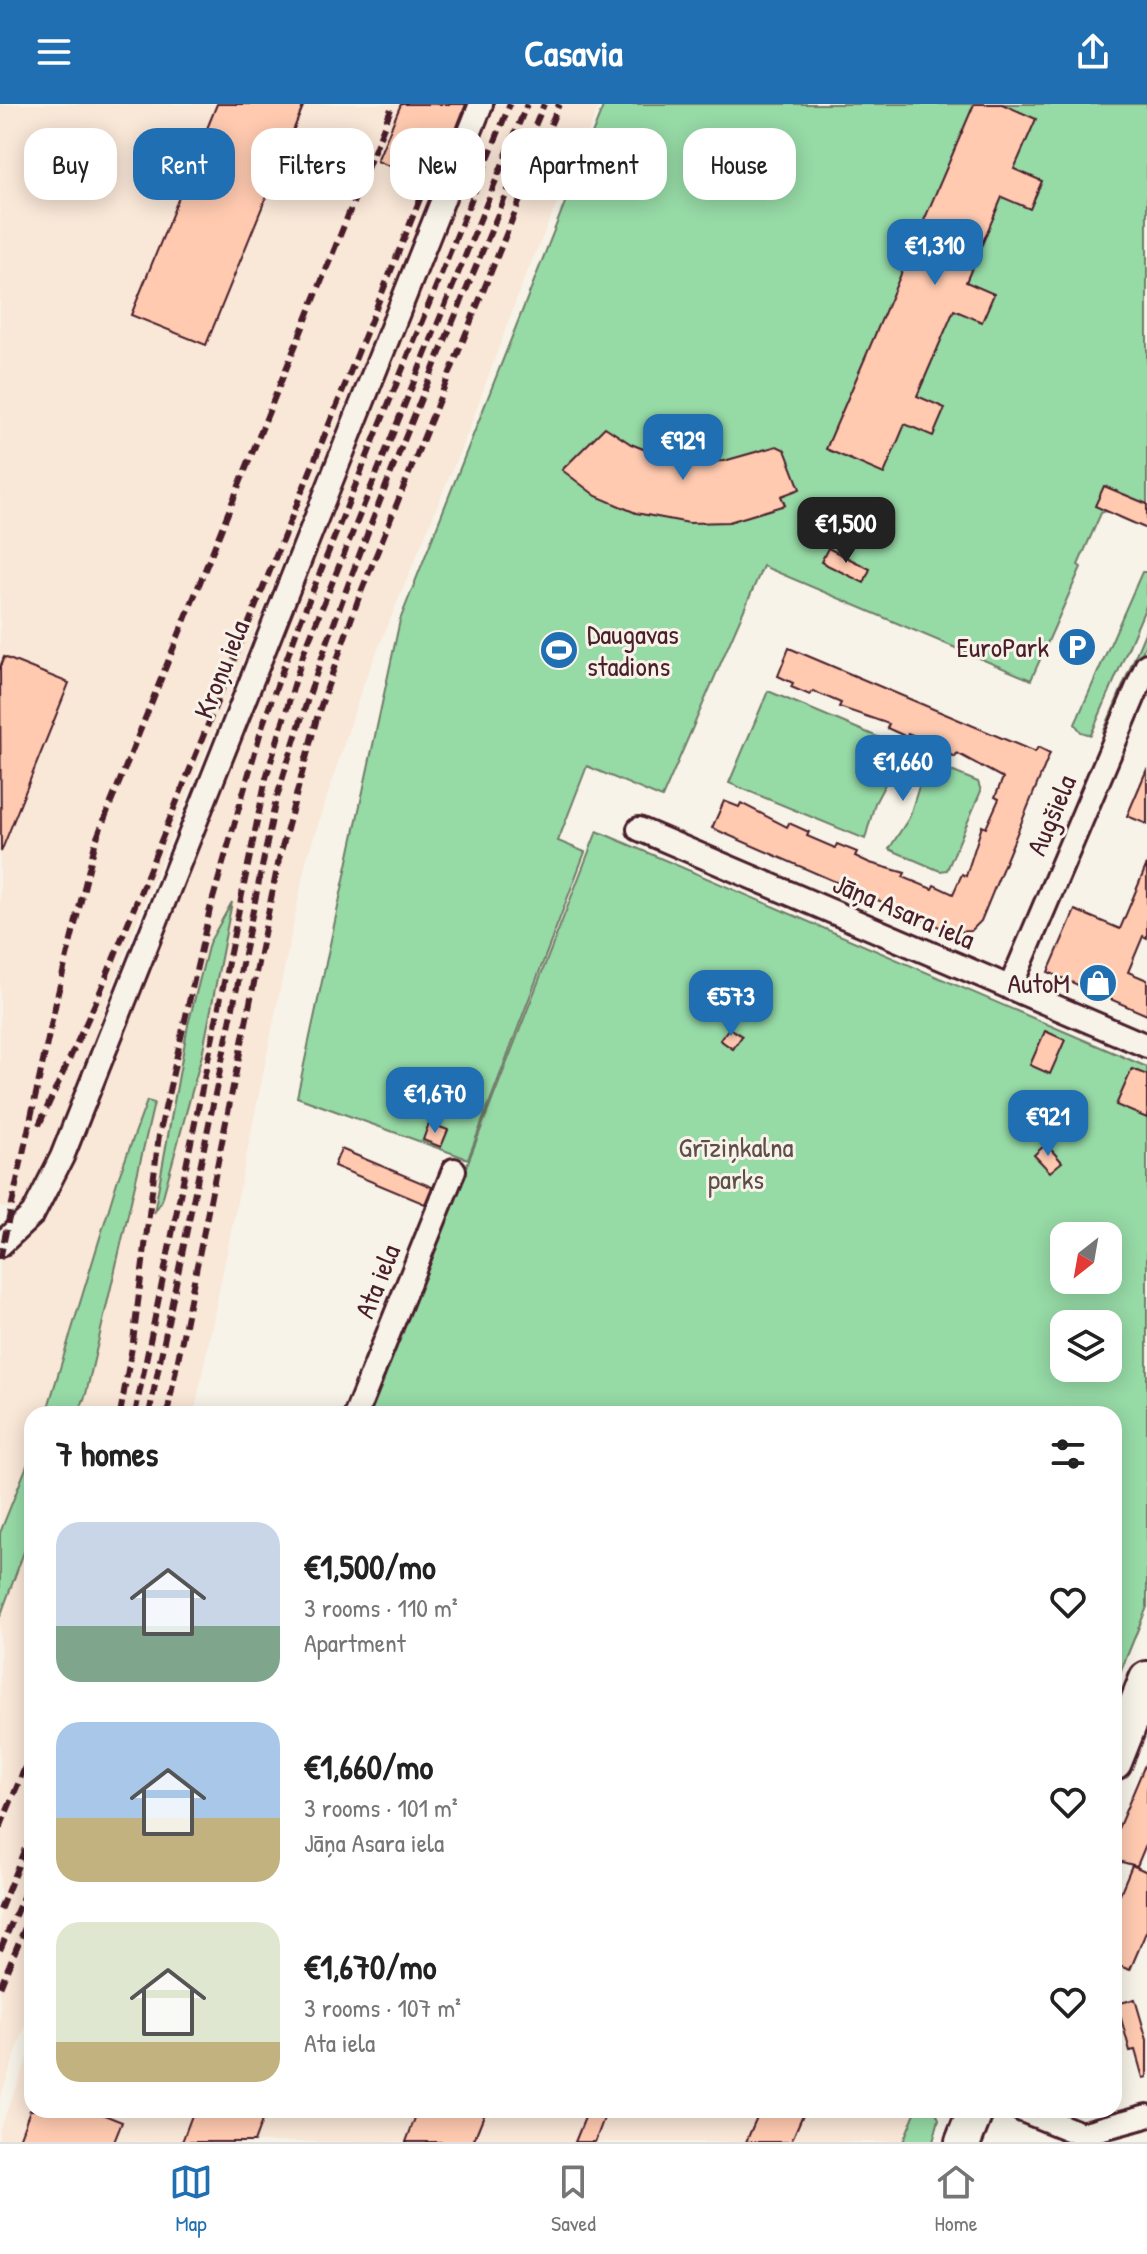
<!DOCTYPE html>
<html lang="en">
<head>
<meta charset="utf-8">
<style>
  :root { --surface:#fff; --page:#f6f6f6; --text:#222; --muted:#767676; --line:#e0e0e0; --accent:#1f6fb2 }
  body { margin:0; font-family:"Patrick Hand",sans-serif; background:var(--page); color:var(--text); height:100vh; display:flex; flex-direction:column; font-size:30px; white-space:nowrap }
  * { box-sizing:border-box; margin:0 }
  p { font-size:26px; color:var(--muted) }
  .icon { flex:none; width:44px; height:44px; fill:none; stroke:currentColor; stroke-width:2; stroke-linecap:round; stroke-linejoin:round }
  .map { position:relative; flex:1; overflow:hidden }
  .side { position:absolute; left:24px; top:1302px; width:1098px; height:712px; display:flex; flex-direction:column; background:var(--surface); border-radius:24px; box-shadow:0 4px 20px #0003 }
  .side>* { flex:none }
  .hud { position:absolute; left:24px; top:24px; width:1100px; height:72px; display:flex; gap:16px }
  .needle { width:52px; rotate:211deg }
  .fabs { position:absolute; left:1050px; top:1118px; display:grid; gap:16px }
  .fabs a { display:grid; place-items:center; width:72px; height:72px; border-radius:16px; background:var(--surface); box-shadow:0 4px 20px #0003; font-size:40px }
  .price { position:absolute; translate:-50% -68px; padding:0 18px; border-radius:16px; background:var(--accent); color:#fff; font-size:26px; line-height:52px; filter:drop-shadow(0 2px 4px #0008) }
  .price::after { content:''; position:absolute; left:50%; top:48px; width:24px; height:18px; margin-left:-12px; background:inherit; clip-path:polygon(0 0,100% 0,50% 100%) }
  .price.on { background:#222; color:#fff }
  ul { padding:0; list-style:none }
  li { display:flex; align-items:center; gap:24px; height:200px; padding:0 32px }
  li span { display:grid; place-items:center; flex:none; width:224px; height:160px; border-radius:24px; color:#555 }
  li>.icon { margin-inline-start:auto }
  span .icon { width:96px; height:96px; fill:#fffc; stroke-width:1 }
  li b { font-size:34px }
  h2 { display:flex; justify-content:space-between; align-items:center; height:96px; padding:0 32px; font-size:34px }
  .pill { padding:0 28px; border-radius:24px; background:var(--surface); box-shadow:0 4px 20px #0003; font-size:28px; line-height:72px }
  .pill.on { background:var(--accent); color:#fff }
  header { display:flex; justify-content:space-between; align-items:center; height:104px; padding:0 32px; background:var(--accent); color:#fff; font-size:36px; font-weight:700 }
  .menu { display:flex; justify-content:space-around; align-items:center; height:112px; border-top:2px solid var(--line); background:var(--surface); font-size:22px; color:var(--muted) }
  .menu a { display:grid; justify-items:center; gap:4px }
  .menu .on { color:var(--accent) }
  .map>svg:first-child { display:block }
</style>
</head>
<body>
<header><svg class="icon" aria-label="menu" viewBox="0 0 24 24"><path d="M4 6h16M4 12h16M4 18h16"/></svg>Casavia<svg class="icon" aria-label="share" viewBox="0 0 24 24"><path d="M12 15V3M7 8l5-5 5 5M5 13v7h14v-7"/></svg></header>
<div class="map">
<svg width="1147" height="2038" viewBox="0 0 1147 2038">
  <rect width="100%" height="100%" fill="#f7f3e8"/>
  <filter id="ink" filterUnits="userSpaceOnUse"><feTurbulence type="fractalNoise" baseFrequency=".0125" numOctaves="2"/><feDisplacementMap in="SourceGraphic" scale="16" xChannelSelector="R" yChannelSelector="G"/><feConvolveMatrix kernelMatrix="1 2 1 2 8 2 1 2 1" color-interpolation-filters="sRGB"/></filter>
  <g filter="url(#ink)">
    <g fill="#f9e7d7">
      <polygon points="0,0 468,0 143,802 51,1049 20,1107 0,1103"/>
      <polygon points="492,0 600,0 522,180 469,325 363,581 306,757 194,1310 32,1310 32,1903 0,1994 0,1156 36,1125 70,1055"/>
      <polygon points="32,1943 32,2006 916,2006 903,2038 0,2038 0,2024"/>
    </g>
    <g fill="#96daa6" stroke="#707c68" stroke-width="2" fill-rule="evenodd">
      <polygon points="604,0 1147,0 1147,425 1106,407 1101,409 1078,461 1081,463 1031,576 763,462 662,694 587,662 558,737 585,748 468,1055 297,993 400,516"/>
      <polygon points="1142,468 1147,468 1147,500 1091,631 1081,628 1075,620"/>
      <polygon points="1147,524 1147,537 1112,620 1103,629"/>
      <polygon points="768,587 904,644 875,699 865,735 729,679"/>
      <polygon points="927,657 978,678 981,687 947,766 940,767 889,745 909,714"/>
      <path d="M 597,727 L 1147,963 L 1147,1503 L 1114,1584 L 1114,1310 L 370,1310 ZM 1064,1132 L 1108,1132 L 1108,1176 L 1064,1176 ZM 1064,1220 L 1108,1220 L 1108,1264 L 1064,1264 Z"/>
      <polygon points="232,798 202,951 162,1096 154,1109 188,921 209,839"/>
      <polygon points="147,997 154,999 86,1290 78,1310 46,1310 117,1078"/>
      <polygon points="32,1349 32,1426 0,1513 0,1429"/>
      <polygon points="916,2006 936,2008 939,2015 933,2038 903,2038"/>
    </g>
    <g fill="#ffcab0" stroke="#4a1f2b" stroke-width="2">
      <polygon points="217,0 304,0 206,241 131,211"/>
      <polygon points="401,0 466,0 434,81 377,57"/>
      <polygon points="974,0 1002,0 1036,15 1014,65 1042,77 1030,105 1002,93 966,178 994,190 982,218 954,206 917,292 945,304 933,332 905,320 884,370 826,345"/>
      <polygon points="605,323 631,340 668,355 689,358 724,357 777,342 785,346 800,385 781,392 785,401 729,418 689,419 636,409 596,392 562,366"/>
      <polygon points="1104,382 1147,400 1147,425 1095,402"/>
      <polygon points="828,444 870,465 864,479 821,458"/>
      <polygon points="789,544 1035,648 1038,643 1050,649 981,817 971,827 951,828 712,724 724,697 739,703 741,699 787,723 789,719 809,728 807,732 835,744 837,740 857,748 855,752 870,759 905,769 903,773 932,785 934,781 953,790 962,770 966,772 982,722 986,724 999,695 995,693 1003,674 957,649 955,653 936,644 937,641 908,629 907,633 887,624 889,620 839,603 841,599 813,587 810,591 791,583 793,579 778,572"/>
      <polygon points="4,553 69,579 1,748 0,563"/>
      <polygon points="1147,665 1147,720 1127,712"/>
      <polygon points="1147,760 1147,834 1143,832 1128,868 1147,876 1147,911 1048,868 1075,806 1120,825"/>
      <polygon points="729,924 742,932 733,945 720,936"/>
      <polygon points="1045,927 1065,936 1050,970 1030,961"/>
      <polygon points="1132,965 1147,971 1147,1014 1116,1001"/>
      <polygon points="429,1019 448,1026 441,1043 423,1036"/>
      <polygon points="1046,1040 1062,1058 1050,1068 1034,1051"/>
      <polygon points="341,1045 432,1083 425,1100 334,1062"/>
      <polygon points="1147,1656 1147,1738 1137,1762 1114,1756 1114,1734"/>
      <polygon points="1132,1761 1147,1768 1147,1826 1130,1866 1114,1860 1114,1804"/>
      <polygon points="1135,1895 1147,1936 1147,1973 1143,1974 1135,1946 1130,1947 1117,1900"/>
      <polygon points="30,2006 92,2006 122,2018 114,2038 18,2038"/>
      <polygon points="194,2006 266,2006 254,2038 182,2038"/>
      <polygon points="418,2006 486,2006 473,2038 406,2038"/>
      <polygon points="588,2006 607,2006 595,2038 575,2038"/>
      <polygon points="760,2006 805,2006 791,2038 746,2038"/>
    </g>
    <g fill="none" stroke-linecap="round" stroke-linejoin="round">
      <g stroke="#4a1f2b" stroke-width="28">
        <g id="minor">
          <polyline points="639,725 1147,942"/>
          <polyline points="1010,884 1147,561"/>
          <polyline points="0,1141 33,1110 62,1053 481,0"/>
          <polyline points="356,1310 454,1066"/>
          <polyline points="1022,2006 1081,2030 1147,2012"/>
        </g>
      </g>
      <g stroke="#4a1f2b" stroke-width="40">
        <g id="primary">
          <polyline points="1114,1658 1147,1575"/>
          <polyline points="963,2038 976,2006"/>
        </g>
      </g>
      <use href="#minor" stroke="#f7f3e8" stroke-width="22"/>
      <use href="#primary" stroke="#f7f3e8" stroke-width="34"/>
      <g stroke="#4a1f2b" stroke-width="6" stroke-dasharray="12 6" stroke-linecap="butt">
        <polyline points="39,1021 98,893 426,80"/>
        <polyline points="0,1155 58,889 96,736 393,0"/>
        <polyline points="120,1310 133,1238 159,1031 210,805 263,620 300,518 510,0"/>
        <polyline points="135,1310 266,674 304,548 527,0"/>
        <path d="M 149,1310 L 275,700 C 345,460 449,230 544,0"/>
        <polyline points="167,1310 279,755 318,610 359,493 559,0"/>
        <polyline points="0,1724 32,1646"/>
        <polyline points="0,1806 32,1727"/>
        <polyline points="0,1846 32,1772"/>
        <polyline points="0,1883 32,1807"/>
      </g>
    </g>
  </g>
  <defs>
    <g id="parking-disc" transform="scale(2)"><circle r="9.5" fill="#1f6fb2" stroke="#f7f3e8"/><path d="M-3.5-5.5H1a3.5 3.5 0 0 1 0 7H-1V5.5H-3.5ZM-1-3.4V-.6H.8a1.4 1.4 0 0 0 0-2.8Z" fill="#fff"/></g>
    <g id="stadium-disc" transform="scale(2)"><circle r="9.5" fill="#1f6fb2" stroke="#f7f3e8"/><path d="M0-5a6.5 5 0 1 0 0 10a6.5 5 0 1 0 0-10ZM-3.5-1.8h7v3.6h-7Z" fill="#fff"/></g>
    <g id="shop-disc" transform="scale(2)"><circle r="9.5" fill="#1f6fb2" stroke="#f7f3e8"/><path d="M-5-2.5h2.3a2.7 3.5 0 0 1 5.4 0H5L5.5 6h-11ZM-1.5-2.5h3a1.5 2.3 0 0 0-3 0Z" fill="#fff"/></g>
  </defs>
  <g fill-rule="evenodd">
    <use href="#parking-disc" x="1077" y="543"/>
    <use href="#stadium-disc" x="559" y="546"/>
    <use href="#shop-disc" x="1098" y="879"/>
  </g>
  <g text-anchor="middle" dominant-baseline="central" stroke-width="6" stroke-linejoin="round" paint-order="stroke">
    <g font-size="28" fill="#4a1f2b" stroke="#f7f3e8" text-anchor="end">
      <text x="587" y="530" text-anchor="start">Daugavas<tspan x="587" dy="32">stadions</tspan></text>
      <text x="1049" y="543">EuroPark</text>
      <text x="1070" y="879">AutoM</text>
    </g>
    <g font-size="28" fill="#4a1f2b" stroke="#f7f3e8">
      <text transform="translate(221 565) rotate(-68)">Kroņu iela</text>
      <text transform="translate(1051 711) rotate(-67)">Augšiela</text>
      <text transform="translate(904 807) rotate(23)">Jāņa Asara iela</text>
      <text transform="translate(377 1177) rotate(-68)">Ata iela</text>
    </g>
    <g font-size="28" fill="#5d4e4a" stroke="#f7f3e8">
      <text x="736" y="1043">Grīziņkalna<tspan x="736" dy="32">parks</tspan></text>
    </g>
  </g>
</svg>
<div class="fabs">
<a><svg class="needle" viewBox="-14 -14 28 28"><path d="M0-13l5 13h-10z" fill="#e53935"/><path d="M0 13l5-13h-10z" fill="#767676"/></svg></a>
<a><svg class="icon" aria-label="layers" viewBox="0 0 24 24"><path d="M12 4l9 5-9 5-9-5zM3 14l9 5 9-5"/></svg></a>
</div>
<b class="price" style="left:935px;top:183px">€1,310</b>
<b class="price" style="left:683px;top:378px">€929</b>
<b class="price on" style="left:846px;top:461px">€1,500</b>
<b class="price" style="left:903px;top:699px">€1,660</b>
<b class="price" style="left:731px;top:934px">€573</b>
<b class="price" style="left:435px;top:1031px">€1,670</b>
<b class="price" style="left:1048px;top:1054px">€921</b>
<div class="hud">
<a class="pill">Buy</a>
<a class="pill on">Rent</a>
<a class="pill">Filters</a>
<a class="pill">New</a>
<a class="pill">Apartment</a>
<a class="pill">House</a>
</div>
<section class="side">
<h2>7 homes<svg class="icon" aria-label="filters" viewBox="0 0 24 24"><path d="M4 7h16M4 17h16"/><circle cx="9" cy="7" r="2"/><circle cx="15" cy="17" r="2"/></svg></h2>
<ul>
<li><span style="background:linear-gradient(#c9d6e8 65%,#7fa58c 0)"><svg class="icon" aria-label="home" viewBox="0 0 24 24"><path d="M3 11l9-7 9 7M6 9v11h12V9"/></svg></span><div><b>€1,500/mo</b><p>3 rooms · 110 m²</p><p>Apartment</p></div><svg class="icon" aria-label="heart" viewBox="0 0 24 24"><path d="M12 20l-8-8c-3-5 5-10 8-4 3-6 11-1 8 4z"/></svg></li>
<li><span style="background:linear-gradient(#a9c7e8 60%,#c2b280 0)"><svg class="icon" aria-label="home" viewBox="0 0 24 24"><path d="M3 11l9-7 9 7M6 9v11h12V9"/></svg></span><div><b>€1,660/mo</b><p>3 rooms · 101 m²</p><p>Jāņa Asara iela</p></div><svg class="icon" aria-label="heart" viewBox="0 0 24 24"><path d="M12 20l-8-8c-3-5 5-10 8-4 3-6 11-1 8 4z"/></svg></li>
<li><span style="background:linear-gradient(#dfe7d0 75%,#c2b280 0)"><svg class="icon" aria-label="home" viewBox="0 0 24 24"><path d="M3 11l9-7 9 7M6 9v11h12V9"/></svg></span><div><b>€1,670/mo</b><p>3 rooms · 107 m²</p><p>Ata iela</p></div><svg class="icon" aria-label="heart" viewBox="0 0 24 24"><path d="M12 20l-8-8c-3-5 5-10 8-4 3-6 11-1 8 4z"/></svg></li>
</ul>
</section>
</div>
<nav class="menu">
<a class="on"><svg class="icon" aria-label="map" viewBox="0 0 24 24"><path d="M3 6l6-2 6 2 6-2v14l-6 2-6-2-6 2zM9 4v14M15 6v14"/></svg>Map</a>
<a><svg class="icon" aria-label="saved" viewBox="0 0 24 24"><path d="M7 4h10v16l-5-4-5 4z"/></svg>Saved</a>
<a><svg class="icon" aria-label="home" viewBox="0 0 24 24"><path d="M3 11l9-7 9 7M6 9v11h12V9"/></svg>Home</a>
</nav>
</body>
</html>
